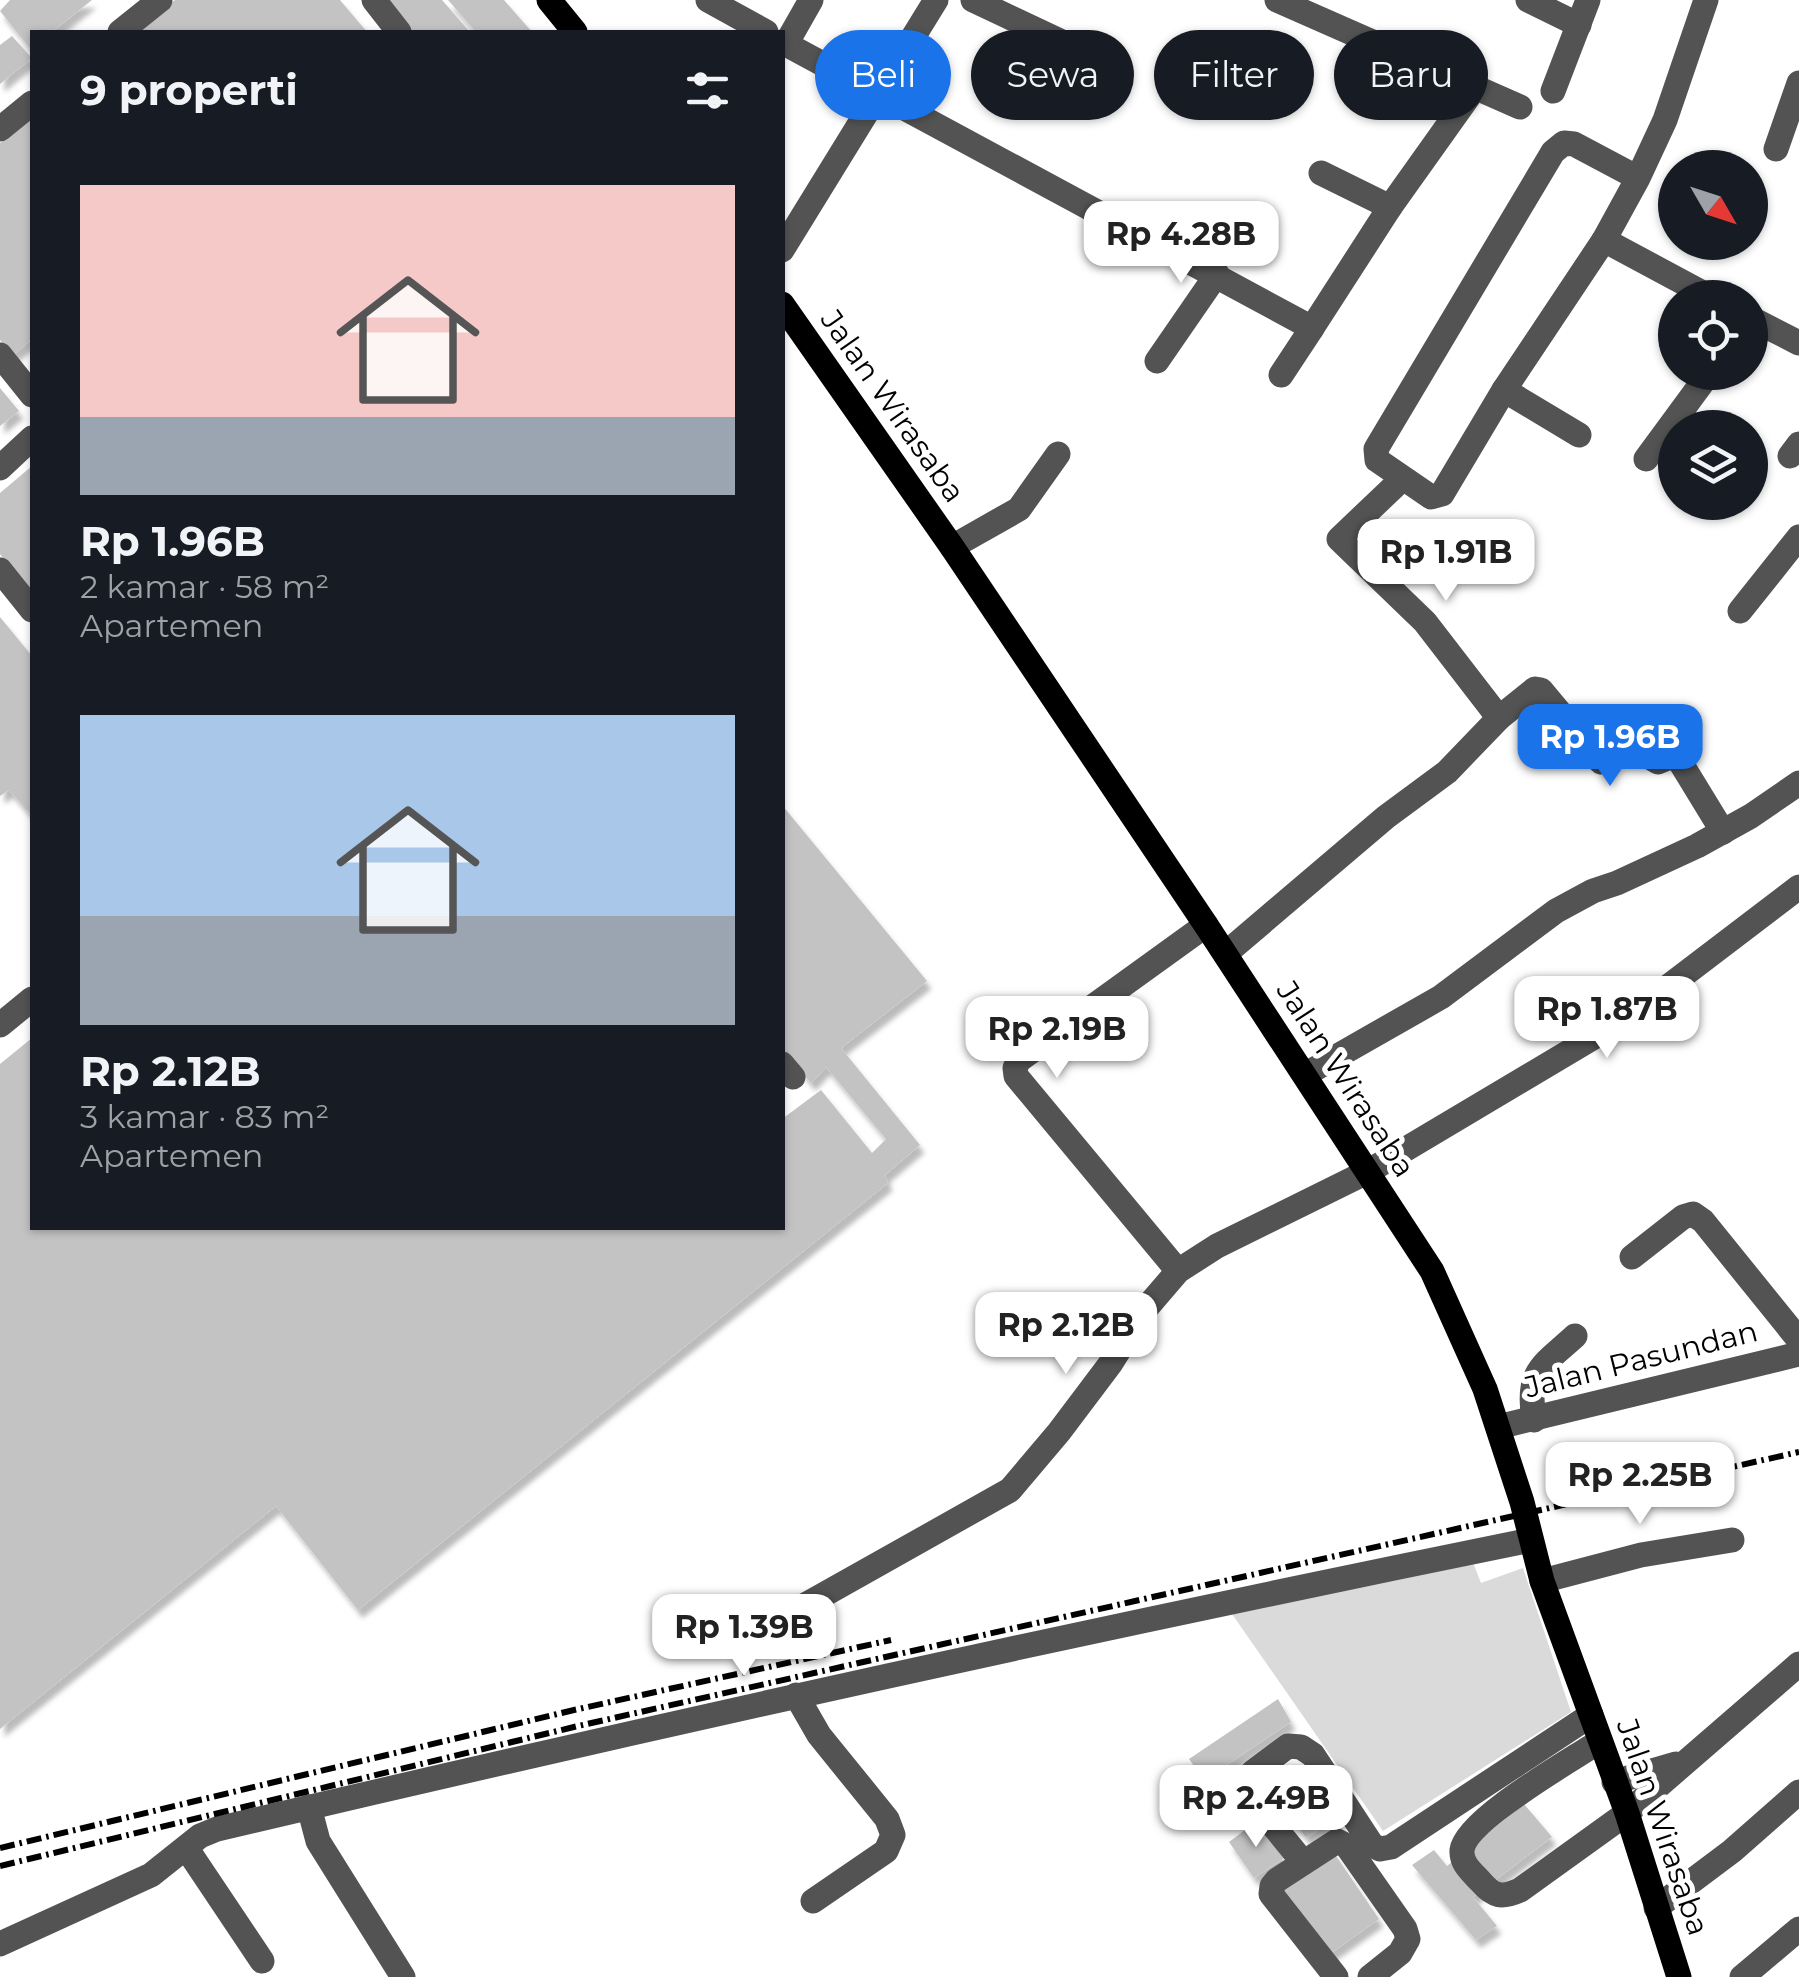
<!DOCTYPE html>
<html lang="id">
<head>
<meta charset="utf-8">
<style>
  :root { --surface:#171b24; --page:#20242c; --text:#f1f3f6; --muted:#9ea1a6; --accent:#1a73e8 }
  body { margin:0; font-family:Montserrat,sans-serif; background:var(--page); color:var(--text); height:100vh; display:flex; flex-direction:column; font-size:38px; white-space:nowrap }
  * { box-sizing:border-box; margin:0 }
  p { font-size:32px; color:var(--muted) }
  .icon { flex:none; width:55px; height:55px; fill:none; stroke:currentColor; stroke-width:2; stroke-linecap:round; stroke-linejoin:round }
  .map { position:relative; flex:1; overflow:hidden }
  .drawer { position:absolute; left:30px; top:30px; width:755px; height:1200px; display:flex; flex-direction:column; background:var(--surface); border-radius:0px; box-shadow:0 2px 8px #0004 }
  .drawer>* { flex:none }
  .hud { position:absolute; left:815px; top:30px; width:832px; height:90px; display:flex; gap:20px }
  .needle { width:65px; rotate:129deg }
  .fabs { position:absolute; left:1658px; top:150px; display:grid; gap:20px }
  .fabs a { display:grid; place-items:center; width:110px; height:110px; border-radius:50%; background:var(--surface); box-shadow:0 2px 8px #0004; font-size:50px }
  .price { position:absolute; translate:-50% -85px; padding:0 22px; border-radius:20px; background:#fff; color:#222; font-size:32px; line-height:65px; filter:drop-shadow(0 2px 5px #0008) }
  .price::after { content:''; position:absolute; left:50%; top:60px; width:30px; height:22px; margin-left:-15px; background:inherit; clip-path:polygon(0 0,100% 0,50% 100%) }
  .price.active { background:var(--accent); color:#fff }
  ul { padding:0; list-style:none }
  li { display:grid; align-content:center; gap:20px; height:530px; padding:0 50px }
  li span { display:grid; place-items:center; height:310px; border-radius:0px; color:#555 }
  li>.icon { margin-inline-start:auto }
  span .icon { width:180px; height:180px; fill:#fffc; stroke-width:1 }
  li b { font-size:42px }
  h2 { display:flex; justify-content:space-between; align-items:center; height:120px; padding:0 50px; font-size:42px }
  .chip { padding:0 35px; border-radius:45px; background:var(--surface); box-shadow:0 2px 8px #0004; font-size:35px; line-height:90px }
  .chip.active { background:var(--accent); color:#fff }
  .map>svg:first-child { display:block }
</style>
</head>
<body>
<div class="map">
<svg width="1799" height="1977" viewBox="0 0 1799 1977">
  <defs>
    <filter id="shadow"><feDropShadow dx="4.5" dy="8" stdDeviation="2.5" flood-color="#0004"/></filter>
  </defs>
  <rect width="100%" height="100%" fill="#fff"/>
  <polygon fill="#dadada" points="1472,1560 1481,1583 1523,1568 1571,1712 1383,1831 1232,1614"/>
  <g fill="#c3c3c3" filter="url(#shadow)">
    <polygon points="10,0 92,0 52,32 32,32 32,51 0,11"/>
    <polygon points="175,0 340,0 367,32 135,32"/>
    <polygon points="383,0 442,0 470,32 411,32"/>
    <polygon points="448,0 504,0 532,32 476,32"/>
    <polygon points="12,36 32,58 0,84 0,45"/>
    <polygon points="32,117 32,339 13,355 0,340 0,143"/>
    <polygon points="0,388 19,411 0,426"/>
    <polygon points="32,466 32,598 0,554 0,493"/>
    <polygon points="0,617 32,656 32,816 9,790 0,796"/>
    <polygon points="782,805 927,981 841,1048 920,1145 885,1175 888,1183 358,1610 276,1506 0,1729 0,1064 32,1038 32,1228 782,1228 782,1119 821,1090 872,1153 886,1139 826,1067 811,1083 782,1048"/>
    <polygon points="1278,1699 1291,1722 1204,1780 1189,1759"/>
    <polygon points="1319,1790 1337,1818 1306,1838 1288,1811"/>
    <polygon points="1524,1804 1552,1837 1473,1897 1497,1926 1476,1940 1412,1865 1434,1850 1447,1866"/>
    <polygon points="1257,1821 1284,1858 1254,1878 1229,1842"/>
    <polygon points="1332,1850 1379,1919 1327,1956 1280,1890"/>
  </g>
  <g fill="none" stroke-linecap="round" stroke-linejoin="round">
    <g stroke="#535353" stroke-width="25">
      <polyline points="374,0 399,32"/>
      <polyline points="708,0 766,32"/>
      <polyline points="973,0 1077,49"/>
      <polyline points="1277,0 1520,107"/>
      <polyline points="1528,0 1579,25"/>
      <polyline points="120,32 160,0"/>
      <polyline points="782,42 1312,328 1390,207 1474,89"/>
      <polyline points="786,44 811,0"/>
      <polyline points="1553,91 1588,0"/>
      <polyline points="0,129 32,103"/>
      <polyline points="1776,149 1799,83"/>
      <polyline points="1321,173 1390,207"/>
      <polyline points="1638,178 1574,144 1564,143 1553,152 1376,449 1377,460 1431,497 1442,494 1504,390 1604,240 1638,178 1665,120 1706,0"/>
      <polyline points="1604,240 1712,298"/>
      <polyline points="782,250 936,0"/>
      <polyline points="1750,318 1799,343"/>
      <polyline points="0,355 32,395"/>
      <polyline points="1157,361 1217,274"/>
      <polyline points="1281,375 1312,328"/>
      <polyline points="1504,390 1579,435"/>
      <polyline points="1790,456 1799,444"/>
      <polyline points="1646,459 1710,372"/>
      <polyline points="0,468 32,438"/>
      <polyline points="1402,479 1339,539 1425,622 1499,718"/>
      <polyline points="952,547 1019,509 1058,454"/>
      <polyline points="0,570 32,610"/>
      <polyline points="1740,611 1799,537"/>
      <polyline points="1225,954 1386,817 1447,772 1499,718 1535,689 1541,690 1601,762 1637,743 1646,755 1658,762 1670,757 1679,760 1723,832"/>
      <polyline points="0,1025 32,999"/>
      <polyline points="782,1064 793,1077"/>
      <polyline points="1306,1074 1441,997 1556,911 1593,891 1617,883 1697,846 1751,816 1799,783"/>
      <polyline points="1632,1257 1683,1217 1693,1214 1703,1221 1799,1340"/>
      <polyline points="1178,1271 1016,1076 1015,1068 1019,1060 1206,925"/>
      <path d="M 1534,1420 C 1526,1371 1542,1366 1575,1336"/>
      <polyline points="1498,1427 1799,1354"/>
      <polyline points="1542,1581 1641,1555 1732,1540"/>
      <polyline points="777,1621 1010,1490 1059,1432 1111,1363 1142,1313 1178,1271 1217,1246 1369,1171 1631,1015 1799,887"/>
      <polyline points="796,1695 819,1735 887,1819 893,1835 886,1851 813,1901"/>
      <path d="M 1600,1741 C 1572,1760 1466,1819 1462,1850 C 1461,1864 1472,1872 1481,1882 C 1494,1897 1502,1898 1520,1890 L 1627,1813 L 1799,1664"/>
      <polyline points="1614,1782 1676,1764"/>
      <polyline points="309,1807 318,1841 403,1977"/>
      <polyline points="187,1849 262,1961"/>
      <polyline points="1303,1862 1249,1796 1246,1784 1253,1772 1288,1746 1301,1747 1313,1755 1372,1845 1380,1849 1391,1847 1591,1715"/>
      <polyline points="1656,1908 1732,1851 1799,1792"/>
      <path d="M 0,1944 L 151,1875 L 200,1836 L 217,1829 C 654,1726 1092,1629 1531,1540"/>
      <polyline points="1336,1977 1271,1894 1272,1886 1277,1880 1337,1841 1347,1846 1405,1929 1408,1939 1400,1953 1370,1977"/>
      <polyline points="1742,1977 1799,1929"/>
    </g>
    <g stroke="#000" stroke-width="25">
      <polyline points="549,0 575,32"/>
      <polyline points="782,304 952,547 1206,925 1432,1271 1485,1389 1522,1502 1542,1581 1627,1813 1679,1977"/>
    </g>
    <g stroke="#000" stroke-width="6" stroke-dasharray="15 5 2.5 5" stroke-linecap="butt">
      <polyline points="0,1848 574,1710 891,1640"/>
      <polyline points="0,1866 578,1726 1799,1452"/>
    </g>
  </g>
  <g text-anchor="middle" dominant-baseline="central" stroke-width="10" stroke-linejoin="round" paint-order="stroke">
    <g font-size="30" fill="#000" stroke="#fff">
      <text transform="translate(893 406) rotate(55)">Jalan Wirasaba</text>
      <text transform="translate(1346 1079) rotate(57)">Jalan Wirasaba</text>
      <text transform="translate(1641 1359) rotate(-14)">Jalan Pasundan</text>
      <text transform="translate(1663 1827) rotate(71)">Jalan Wirasaba</text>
    </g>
  </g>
</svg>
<div class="fabs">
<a><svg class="needle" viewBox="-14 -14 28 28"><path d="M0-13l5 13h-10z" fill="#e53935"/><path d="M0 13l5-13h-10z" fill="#9ea1a6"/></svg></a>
<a><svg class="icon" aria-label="locate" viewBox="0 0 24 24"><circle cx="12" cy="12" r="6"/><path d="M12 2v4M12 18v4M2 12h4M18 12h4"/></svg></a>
<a><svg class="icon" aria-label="layers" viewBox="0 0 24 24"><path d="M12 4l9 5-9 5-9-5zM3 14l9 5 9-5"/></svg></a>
</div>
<b class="price" style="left:1181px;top:286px">Rp 4.28B</b>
<b class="price" style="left:1446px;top:604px">Rp 1.91B</b>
<b class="price active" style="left:1610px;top:789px">Rp 1.96B</b>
<b class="price" style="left:1607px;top:1061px">Rp 1.87B</b>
<b class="price" style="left:1057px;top:1081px">Rp 2.19B</b>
<b class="price" style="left:1066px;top:1377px">Rp 2.12B</b>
<b class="price" style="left:1640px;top:1527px">Rp 2.25B</b>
<b class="price" style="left:744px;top:1679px">Rp 1.39B</b>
<b class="price" style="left:1256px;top:1850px">Rp 2.49B</b>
<div class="hud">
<a class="chip active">Beli</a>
<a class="chip">Sewa</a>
<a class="chip">Filter</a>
<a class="chip">Baru</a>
</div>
<section class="drawer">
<h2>9 properti<svg class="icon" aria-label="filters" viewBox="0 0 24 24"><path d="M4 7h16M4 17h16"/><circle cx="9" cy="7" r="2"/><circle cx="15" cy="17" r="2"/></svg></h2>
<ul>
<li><span style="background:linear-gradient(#f6c9c9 75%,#9aa5b1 0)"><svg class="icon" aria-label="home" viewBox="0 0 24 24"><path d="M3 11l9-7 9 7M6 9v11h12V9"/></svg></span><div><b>Rp 1.96B</b><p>2 kamar · 58 m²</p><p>Apartemen</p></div></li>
<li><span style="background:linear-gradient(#a9c7e8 65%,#9aa5b1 0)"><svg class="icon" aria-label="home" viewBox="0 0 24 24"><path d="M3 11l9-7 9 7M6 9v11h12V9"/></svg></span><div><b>Rp 2.12B</b><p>3 kamar · 83 m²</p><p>Apartemen</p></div></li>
</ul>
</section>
</div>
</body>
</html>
